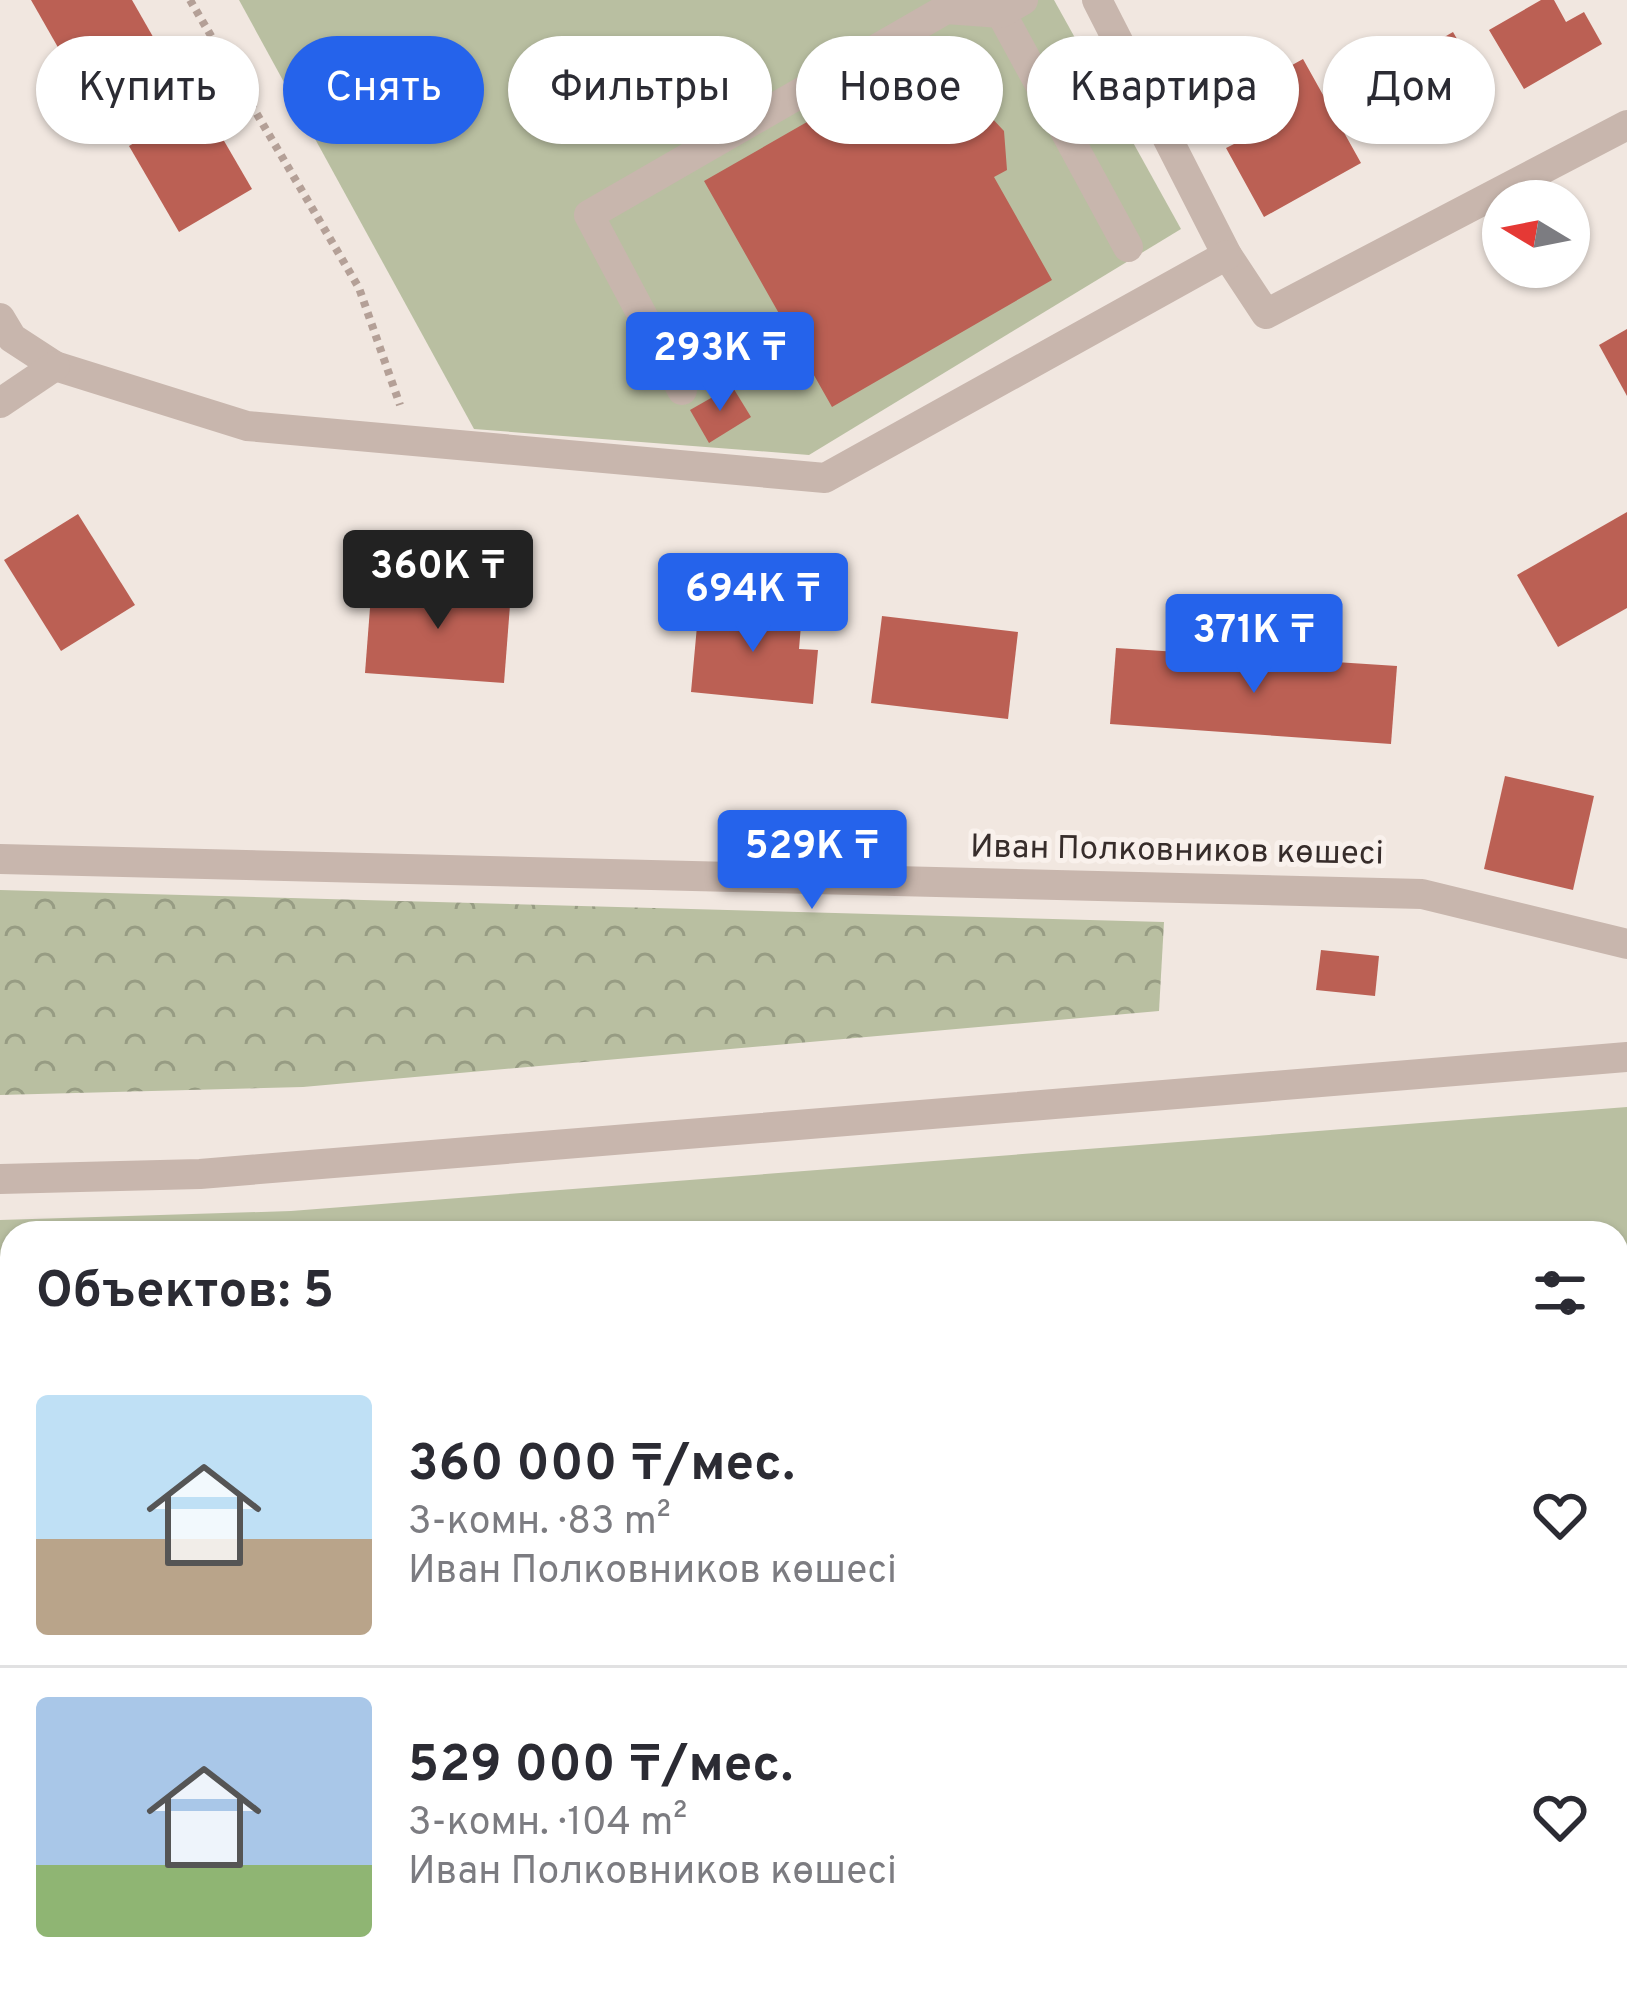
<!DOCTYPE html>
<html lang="ru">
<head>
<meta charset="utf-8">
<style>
  :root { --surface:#fff; --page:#f7f7f7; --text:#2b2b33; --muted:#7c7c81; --line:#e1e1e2; --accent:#2563eb }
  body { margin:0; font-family:Overpass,sans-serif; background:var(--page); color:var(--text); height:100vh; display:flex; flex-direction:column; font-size:45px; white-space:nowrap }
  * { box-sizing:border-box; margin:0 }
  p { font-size:39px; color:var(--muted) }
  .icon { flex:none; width:66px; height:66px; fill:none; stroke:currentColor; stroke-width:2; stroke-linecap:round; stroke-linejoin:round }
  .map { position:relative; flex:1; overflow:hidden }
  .sheet { position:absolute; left:0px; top:1221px; width:1629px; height:768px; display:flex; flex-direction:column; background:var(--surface); border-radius:36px 36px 0 0; box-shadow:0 3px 9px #0004 }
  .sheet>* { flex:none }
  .hud { position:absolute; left:36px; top:36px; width:1557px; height:108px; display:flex; gap:24px }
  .needle { width:78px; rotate:280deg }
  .fabs { position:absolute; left:1482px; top:180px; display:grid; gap:24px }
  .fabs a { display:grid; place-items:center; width:108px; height:108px; border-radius:50%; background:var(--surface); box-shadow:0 3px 9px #0004; font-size:60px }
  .price { position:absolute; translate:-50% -102px; padding:0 27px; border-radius:12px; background:var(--accent); color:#fff; font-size:39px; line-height:78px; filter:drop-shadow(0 3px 6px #0008) }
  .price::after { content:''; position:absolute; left:50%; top:72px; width:36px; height:27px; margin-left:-18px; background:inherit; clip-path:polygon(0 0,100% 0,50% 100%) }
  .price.current { background:#222; color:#fff }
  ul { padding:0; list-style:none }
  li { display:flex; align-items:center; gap:36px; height:300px; padding:0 36px }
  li+li { border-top:3px solid var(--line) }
  li span { display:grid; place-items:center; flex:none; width:336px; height:240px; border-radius:12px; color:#555 }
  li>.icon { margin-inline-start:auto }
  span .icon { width:144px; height:144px; fill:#fffc; stroke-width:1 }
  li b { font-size:51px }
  h2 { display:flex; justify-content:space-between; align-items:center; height:144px; padding:0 36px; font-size:51px }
  .chip { padding:0 42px; border-radius:54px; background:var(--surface); box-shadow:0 3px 9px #0004; font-size:42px; line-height:108px }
  .chip.current { background:var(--accent); color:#fff }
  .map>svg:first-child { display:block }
</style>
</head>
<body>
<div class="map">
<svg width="1627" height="1989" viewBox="0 0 1627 1989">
  <defs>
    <pattern id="forest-crowns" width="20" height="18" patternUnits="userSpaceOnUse" patternTransform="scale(3)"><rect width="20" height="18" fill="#b9bfa1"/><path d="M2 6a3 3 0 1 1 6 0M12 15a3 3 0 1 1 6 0" fill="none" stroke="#979c83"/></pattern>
    <pattern id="water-ripples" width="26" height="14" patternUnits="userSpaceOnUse" patternTransform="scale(3)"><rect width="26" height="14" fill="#81aca8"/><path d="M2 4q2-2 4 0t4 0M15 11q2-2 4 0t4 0" fill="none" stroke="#6a8c89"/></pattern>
  </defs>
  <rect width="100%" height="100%" fill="#f1e7e0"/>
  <g fill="#b9bfa1">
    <polygon points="239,0 1054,0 1181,229 809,455 474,429"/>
    <polygon points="1627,1107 1627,1245 1617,1246 1617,1233 12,1233 12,1347 0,1345 0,1220 291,1211"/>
  </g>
  <polygon fill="url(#forest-crowns)" points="0,890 1164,922 1159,1011 303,1087 0,1095"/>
  <g fill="url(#water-ripples)">
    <polygon points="1627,1245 1627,1989 162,1989 21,1977 1617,1977 1617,1246"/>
    <polygon points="0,1345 12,1347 12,1976 0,1975"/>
  </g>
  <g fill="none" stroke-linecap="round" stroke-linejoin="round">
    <g stroke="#245552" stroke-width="3" stroke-dasharray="15 12" stroke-linecap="butt">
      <polyline points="0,1530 12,1532"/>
      <polyline points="1617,1539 1627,1539"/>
    </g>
  </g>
  <g fill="#bb6054">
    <polygon points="31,0 132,0 160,49 84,93"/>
    <polygon points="1541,0 1554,0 1566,22 1584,12 1602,44 1524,89 1489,30"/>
    <polygon points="1453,32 1489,94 1416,136 1380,74"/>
    <polygon points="924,55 957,112 969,104 989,115 1004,131 1007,170 994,177 1052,280 832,407 704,181"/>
    <polygon points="1303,59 1361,163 1264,217 1226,148 1236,143 1216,107"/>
    <polygon points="202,103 252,189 179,232 129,146"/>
    <polygon points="1627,329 1627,396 1599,345"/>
    <polygon points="732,386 751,417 709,443 690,410"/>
    <polygon points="1627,512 1627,608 1558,647 1517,575"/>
    <polygon points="78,514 135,605 61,651 4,560"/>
    <polygon points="372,582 511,592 504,683 365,673"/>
    <polygon points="699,604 802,613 799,649 818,650 813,704 691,692"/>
    <polygon points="882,616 1018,632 1008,719 871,703"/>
    <polygon points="1116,648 1397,666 1391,744 1110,724"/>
    <polygon points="1505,776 1594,796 1573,890 1484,869"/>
    <polygon points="1321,950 1379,956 1375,996 1316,990"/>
  </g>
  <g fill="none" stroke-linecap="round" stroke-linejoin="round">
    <polyline stroke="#b4a097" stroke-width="8" stroke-dasharray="6 6" stroke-linecap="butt" points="190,0 359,288 400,405"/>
    <g stroke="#c8b6ad" stroke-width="30">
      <polyline points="1097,0 1227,255 1266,314 1627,125"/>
      <polyline points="1001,13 1128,247"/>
      <polyline points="0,318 12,338 55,366 247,426 825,478 1227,255"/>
      <polyline points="682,390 589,215 946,9 1001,13 1023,0"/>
      <polyline points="0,403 55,366"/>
      <polyline points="0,859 1422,894 1627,944"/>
      <polyline points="0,1179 200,1174 1627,1057"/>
    </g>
  </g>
  <g text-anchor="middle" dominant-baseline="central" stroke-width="10" stroke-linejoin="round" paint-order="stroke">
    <g font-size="33" fill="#372d2b" stroke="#f9f1ec">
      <text transform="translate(1177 852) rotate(1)">Иван Полковников көшесі</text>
    </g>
  </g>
</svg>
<div class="fabs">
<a><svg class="needle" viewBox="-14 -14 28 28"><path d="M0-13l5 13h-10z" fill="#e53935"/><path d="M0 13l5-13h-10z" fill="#7c7c81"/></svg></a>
</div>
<b class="price" style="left:720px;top:414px">293K ₸</b>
<b class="price current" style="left:438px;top:632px">360K ₸</b>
<b class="price" style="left:753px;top:655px">694K ₸</b>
<b class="price" style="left:1254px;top:696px">371K ₸</b>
<b class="price" style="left:812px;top:912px">529K ₸</b>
<div class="hud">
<a class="chip">Купить</a>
<a class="chip current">Снять</a>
<a class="chip">Фильтры</a>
<a class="chip">Новое</a>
<a class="chip">Квартира</a>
<a class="chip">Дом</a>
</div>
<section class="sheet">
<h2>Объектов: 5<svg class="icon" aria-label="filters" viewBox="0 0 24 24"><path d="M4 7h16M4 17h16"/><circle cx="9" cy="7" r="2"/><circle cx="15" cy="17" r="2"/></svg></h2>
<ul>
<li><span style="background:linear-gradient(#bfe0f5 60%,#b9a48a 0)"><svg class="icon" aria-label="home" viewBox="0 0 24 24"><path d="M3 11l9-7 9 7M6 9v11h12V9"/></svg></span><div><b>360 000 ₸/мес.</b><p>3-комн. · 83 m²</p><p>Иван Полковников көшесі</p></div><svg class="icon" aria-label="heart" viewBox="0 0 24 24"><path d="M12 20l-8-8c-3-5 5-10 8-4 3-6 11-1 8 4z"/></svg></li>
<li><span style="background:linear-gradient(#a9c7e8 70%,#8fb573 0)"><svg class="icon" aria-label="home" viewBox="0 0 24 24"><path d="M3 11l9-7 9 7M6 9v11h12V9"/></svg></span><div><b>529 000 ₸/мес.</b><p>3-комн. · 104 m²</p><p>Иван Полковников көшесі</p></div><svg class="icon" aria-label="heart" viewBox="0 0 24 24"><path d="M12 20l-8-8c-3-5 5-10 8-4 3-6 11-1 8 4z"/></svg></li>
</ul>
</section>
</div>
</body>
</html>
